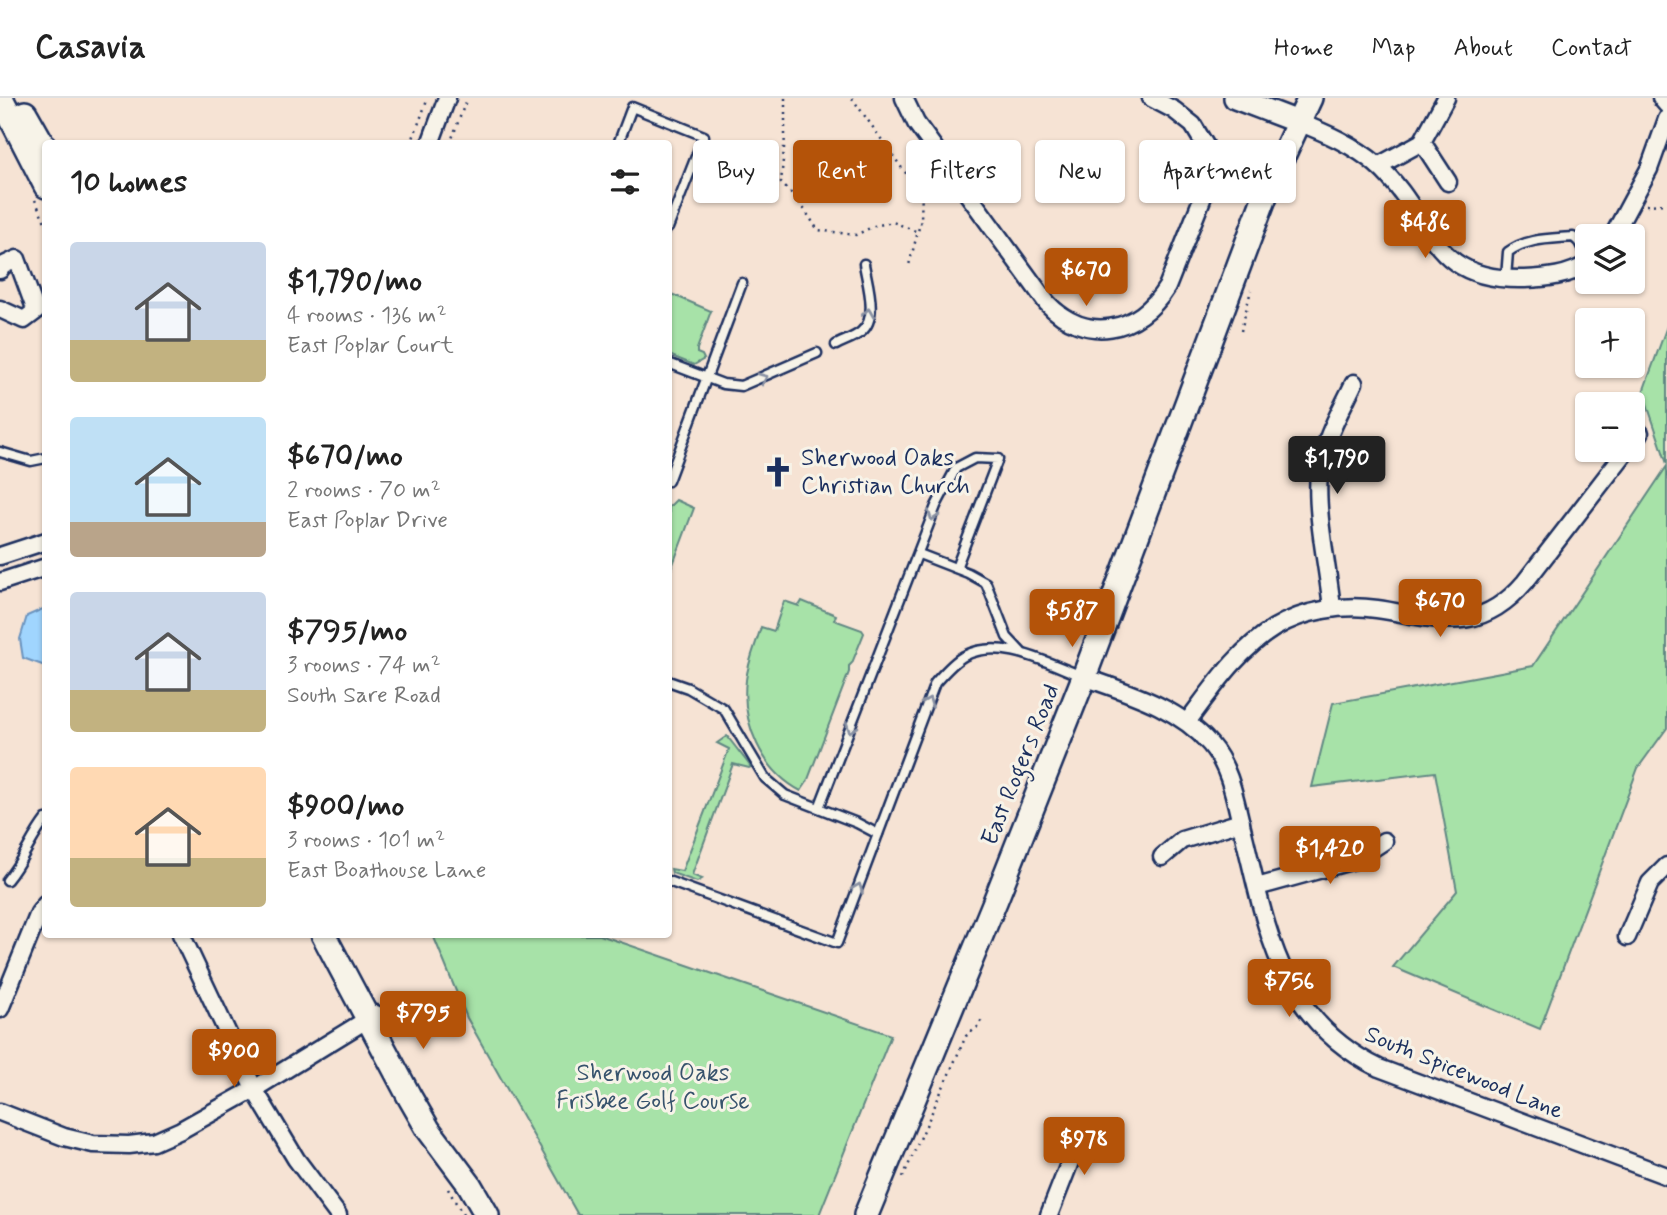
<!DOCTYPE html>
<html lang="en">
<head>
<meta charset="utf-8">
<style>
  :root { --surface:#fff; --page:#f6f6f6; --text:#222; --muted:#767676; --line:#e0e0e0; --accent:#b45309 }
  body { margin:0; font-family:Mynerve,sans-serif; background:var(--page); color:var(--text); height:100vh; display:flex; flex-direction:column; font-size:26px; white-space:nowrap }
  * { box-sizing:border-box; margin:0 }
  p { font-size:23px; color:var(--muted) }
  .icon { flex:none; width:38px; height:38px; fill:none; stroke:currentColor; stroke-width:2; stroke-linecap:round; stroke-linejoin:round }
  .map { position:relative; flex:1; overflow:hidden }
  .drawer { position:absolute; left:42px; top:42px; width:630px; height:798px; display:flex; flex-direction:column; background:var(--surface); border-radius:7px; box-shadow:0 2px 5px #0004 }
  .drawer>* { flex:none }
  .top-card { position:absolute; left:693px; top:42px; width:665px; height:63px; display:flex; gap:14px }
  .controls { position:absolute; left:1575px; top:126px; display:grid; gap:14px }
  .controls a { display:grid; place-items:center; width:70px; height:70px; border-radius:7px; background:var(--surface); box-shadow:0 2px 5px #0004; font-size:35px }
  .price { position:absolute; translate:-50% -60px; padding:0 16px; border-radius:7px; background:var(--accent); color:#fff; font-size:23px; line-height:46px; filter:drop-shadow(0 2px 4px #0008) }
  .price::after { content:''; position:absolute; left:50%; top:42px; width:21px; height:16px; margin-left:-10px; background:inherit; clip-path:polygon(0 0,100% 0,50% 100%) }
  .price.on { background:#222; color:#fff }
  ul { padding:0; list-style:none }
  li { display:flex; align-items:center; gap:21px; height:175px; padding:0 28px }
  li span { display:grid; place-items:center; flex:none; width:196px; height:140px; border-radius:7px; color:#555 }
  li>.icon { margin-inline-start:auto }
  span .icon { width:84px; height:84px; fill:#fffc; stroke-width:1 }
  li b { font-size:30px }
  h2 { display:flex; justify-content:space-between; align-items:center; height:84px; padding:0 28px; font-size:30px }
  .pill { padding:0 24px; border-radius:7px; background:var(--surface); box-shadow:0 2px 5px #0004; font-size:24px; line-height:63px }
  .pill.on { background:var(--accent); color:#fff }
  header { display:flex; align-items:center; gap:42px; box-sizing:border-box; height:98px; padding:0 35px; background:var(--surface); border-bottom:2px solid var(--line) }
  header strong { font-size:33px }
  nav { display:flex; gap:38px; margin-inline-start:auto; font-size:24px }
  .map>svg:first-child { display:block }
</style>
</head>
<body>
<header>
<strong>Casavia</strong>
<nav><a>Home</a><a>Map</a><a>About</a><a>Contact</a></nav>
</header>
<div class="map">
<svg width="1667" height="1117" viewBox="0 0 1667 1117">
  <rect width="100%" height="100%" fill="#f6e3d4"/>
  <filter id="ink" filterUnits="userSpaceOnUse"><feTurbulence type="fractalNoise" baseFrequency=".0143" numOctaves="2"/><feDisplacementMap in="SourceGraphic" scale="14" xChannelSelector="R" yChannelSelector="G"/><feConvolveMatrix kernelMatrix="1 2 1 2 8 2 1 2 1" color-interpolation-filters="sRGB"/></filter>
  <g filter="url(#ink)">
    <g fill="#a7e2a8" stroke="#618883" stroke-width="2">
      <polygon points="669,195 711,213 697,251 697,255 702,257 704,261 694,267 669,257"/>
      <polygon points="1667,228 1667,366 1643,294"/>
      <polygon points="1667,368 1667,630 1638,670 1540,931 1393,869 1457,793 1435,674 1312,689 1333,605 1533,568"/>
      <polygon points="676,402 694,410 669,477 669,409"/>
      <path d="M 784,503 L 799,508 L 802,503 L 836,517 L 834,522 L 862,532 L 864,535 L 852,565 L 849,568 L 849,574 L 807,684 L 801,693 C 762,673 741,624 746,582 C 748,564 756,546 761,529 L 774,533 Z"/>
      <polygon points="727,638 751,669 749,670 733,666 692,777 702,781 697,784 672,775 671,771 682,773 729,651 717,645"/>
      <polygon points="433,837 600,837 891,937 819,1117 578,1117 467,920"/>
    </g>
    <polygon fill="#a0d5fe" stroke="#6b93be" stroke-width="2" points="45,510 45,568 23,560 20,541 27,518"/>
    <g fill="none" stroke-linecap="round" stroke-linejoin="round">
      <g stroke="#1b2f5e" stroke-width="13">
        <g id="service">
          <polyline points="618,46 632,9 704,38 668,130"/>
          <path d="M 1506,180 L 1508,154 C 1527,140 1550,141 1573,139 C 1583,145 1584,156 1586,167"/>
          <path d="M 836,247 C 843,243 854,240 861,234 C 879,220 867,185 864,166"/>
          <polyline points="668,265 723,286 741,288 817,255"/>
          <polyline points="0,354 31,363 46,360"/>
          <polyline points="668,383 742,185"/>
          <polyline points="919,456 968,475 986,485 1007,539 1021,554"/>
          <polyline points="668,583 688,590 724,611 765,680 785,697 857,725 878,736"/>
          <polyline points="819,710 936,408 956,370 975,360 998,361 956,470"/>
          <path d="M 7,782 C 23,763 31,740 46,721"/>
          <path d="M 668,783 L 837,845 L 935,585 C 943,576 953,564 964,558 C 1001,539 1047,565 1082,578"/>
        </g>
      </g>
      <g stroke="#1b2f5e" stroke-width="21">
        <g id="minor">
          <path d="M 904,0 L 916,25 L 1047,205 C 1085,246 1139,235 1167,189 L 1202,101 L 1208,83 L 1208,60 L 1205,47 L 1193,27 L 1174,12 L 1151,0"/>
          <polyline points="1661,0 1667,7"/>
          <path d="M 1298,24 C 1326,35 1354,47 1377,67 C 1435,119 1426,184 1525,181 C 1546,180 1569,178 1587,166"/>
          <polyline points="1422,44 1448,84"/>
          <polyline points="430,46 447,0"/>
          <polyline points="1378,68 1422,44 1446,0"/>
          <polyline points="1613,138 1649,71 1667,21"/>
          <polyline points="0,172 2,168 17,161 36,213 24,222 0,211"/>
          <polyline points="1633,344 1640,335"/>
          <polyline points="0,458 46,443"/>
          <polyline points="0,484 46,469"/>
          <path d="M 1332,510 C 1328,470 1315,414 1319,375 C 1323,343 1340,314 1354,285"/>
          <path d="M 1084,579 C 1129,595 1178,609 1210,646 C 1230,669 1235,701 1242,730 C 1267,829 1277,920 1379,970 L 1667,1078"/>
          <path d="M 1187,624 C 1213,590 1237,553 1274,530 C 1304,512 1343,506 1377,511 C 1438,520 1478,539 1525,484 L 1627,352"/>
          <polyline points="1162,759 1182,742 1241,724"/>
          <polyline points="1257,789 1355,762 1384,743"/>
          <polyline points="181,836 254,991 296,1061 338,1117"/>
          <polyline points="1627,839 1650,785 1667,768"/>
          <polyline points="0,911 39,815 46,806"/>
          <polyline points="0,1014 64,1039 93,1046 129,1047 154,1044 181,1032 254,991 376,916"/>
          <polyline points="1049,1117 1071,1061 1072,1031"/>
        </g>
      </g>
      <g stroke="#1b2f5e" stroke-width="26">
        <polyline id="tertiary" points="1235,0 1298,24"/>
      </g>
      <g stroke="#1b2f5e" stroke-width="28">
        <g id="secondary">
          <polyline points="1,0 46,88"/>
          <polyline points="25,15 46,52"/>
          <polyline points="323,836 409,998 428,1031 469,1086 487,1117"/>
          <polyline points="866,1117 996,801 1084,579 1268,90 1310,0"/>
        </g>
      </g>
      <g stroke="#1b2f5e" stroke-width="2.5" stroke-dasharray="2 5" stroke-linecap="butt">
        <polyline points="785,0 785,38 781,85 798,102 818,132 856,137 874,128 893,124 918,134"/>
        <polyline points="852,0 904,73 922,93 921,122 909,167"/>
        <polyline points="411,46 428,0"/>
        <polyline points="450,46 467,0"/>
        <polyline points="35,102 46,126"/>
        <polyline points="1646,107 1667,106"/>
        <polyline points="1241,233 1251,192"/>
        <polyline points="903,1079 966,938 979,928 983,918"/>
        <polyline points="448,1091 463,1117"/>
      </g>
      <use href="#service" stroke="#f7f3e8" stroke-width="8"/>
      <use href="#minor" stroke="#f7f3e8" stroke-width="16"/>
      <use href="#tertiary" stroke="#f7f3e8" stroke-width="21"/>
      <use href="#secondary" stroke="#f7f3e8" stroke-width="23"/>
    </g>
    <defs><path id="oneway-chevron" d="M-2-3.5L2.5 0L-2 3.5" fill="none" stroke-width="1.6" stroke-linecap="round" stroke-linejoin="round" transform="scale(1.75)"/></defs>
    <g stroke="#8991a3">
      <use href="#oneway-chevron" transform="translate(868 215) rotate(-82)"/>
      <use href="#oneway-chevron" transform="translate(763 280) rotate(-23)"/>
      <use href="#oneway-chevron" transform="translate(933 418) rotate(110)"/>
      <use href="#oneway-chevron" transform="translate(928 604) rotate(-69)"/>
      <use href="#oneway-chevron" transform="translate(851 630) rotate(111)"/>
      <use href="#oneway-chevron" transform="translate(858 790) rotate(-69)"/>
    </g>
  </g>
  <defs>
    <g id="church-bare" transform="scale(2.415)"><path d="M-1.2-6h2.4v3.5h3.3v2.4h-3.3V6h-2.4V-.1h-3.3v-2.4h3.3Z" fill="#1b2f5e" stroke="#f7f3e8" stroke-width="2.5" paint-order="stroke"/></g>
  </defs>
  <g fill-rule="evenodd">
    <use href="#church-bare" x="778" y="374"/>
  </g>
  <g text-anchor="middle" dominant-baseline="central" stroke-width="6" stroke-linejoin="round" paint-order="stroke">
    <g font-size="24" fill="#1b2f5e" stroke="#f7f3e8" text-anchor="start">
      <text x="801" y="360">Sherwood Oaks<tspan x="801" dy="28">Christian Church</tspan></text>
    </g>
    <g font-size="24" fill="#1b2f5e" stroke="#f7f3e8">
      <text transform="translate(1021 667) rotate(-68)">East Rogers Road</text>
      <text transform="translate(1464 975) rotate(22)">South Spicewood Lane</text>
    </g>
    <g font-size="24" fill="#37536d" stroke="#f7f3e8">
      <text x="653" y="975">Sherwood Oaks<tspan x="653" dy="28">Frisbee Golf Course</tspan></text>
    </g>
  </g>
</svg>
<div class="controls">
<a><svg class="icon" aria-label="layers" viewBox="0 0 24 24"><path d="M12 4l9 5-9 5-9-5zM3 14l9 5 9-5"/></svg></a>
<a>+</a>
<a>−</a>
</div>
<b class="price" style="left:1425px;top:162px">$486</b>
<b class="price" style="left:1086px;top:210px">$670</b>
<b class="price on" style="left:1337px;top:398px">$1,790</b>
<b class="price" style="left:1440px;top:541px">$670</b>
<b class="price" style="left:1072px;top:551px">$587</b>
<b class="price" style="left:1330px;top:788px">$1,420</b>
<b class="price" style="left:1289px;top:921px">$756</b>
<b class="price" style="left:423px;top:953px">$795</b>
<b class="price" style="left:234px;top:991px">$900</b>
<b class="price" style="left:1084px;top:1079px">$978</b>
<div class="top-card">
<a class="pill">Buy</a>
<a class="pill on">Rent</a>
<a class="pill">Filters</a>
<a class="pill">New</a>
<a class="pill">Apartment</a>
</div>
<section class="drawer">
<h2>10 homes<svg class="icon" aria-label="filters" viewBox="0 0 24 24"><path d="M4 7h16M4 17h16"/><circle cx="9" cy="7" r="2"/><circle cx="15" cy="17" r="2"/></svg></h2>
<ul>
<li><span style="background:linear-gradient(#c9d6e8 70%,#c2b280 0)"><svg class="icon" aria-label="home" viewBox="0 0 24 24"><path d="M3 11l9-7 9 7M6 9v11h12V9"/></svg></span><div><b>$1,790/mo</b><p>4 rooms · 136 m²</p><p>East Poplar Court</p></div></li>
<li><span style="background:linear-gradient(#bfe0f5 75%,#b9a48a 0)"><svg class="icon" aria-label="home" viewBox="0 0 24 24"><path d="M3 11l9-7 9 7M6 9v11h12V9"/></svg></span><div><b>$670/mo</b><p>2 rooms · 70 m²</p><p>East Poplar Drive</p></div></li>
<li><span style="background:linear-gradient(#c9d6e8 70%,#c2b280 0)"><svg class="icon" aria-label="home" viewBox="0 0 24 24"><path d="M3 11l9-7 9 7M6 9v11h12V9"/></svg></span><div><b>$795/mo</b><p>3 rooms · 74 m²</p><p>South Sare Road</p></div></li>
<li><span style="background:linear-gradient(#ffd9b3 65%,#c2b280 0)"><svg class="icon" aria-label="home" viewBox="0 0 24 24"><path d="M3 11l9-7 9 7M6 9v11h12V9"/></svg></span><div><b>$900/mo</b><p>3 rooms · 101 m²</p><p>East Boathouse Lane</p></div></li>
</ul>
</section>
</div>
</body>
</html>
